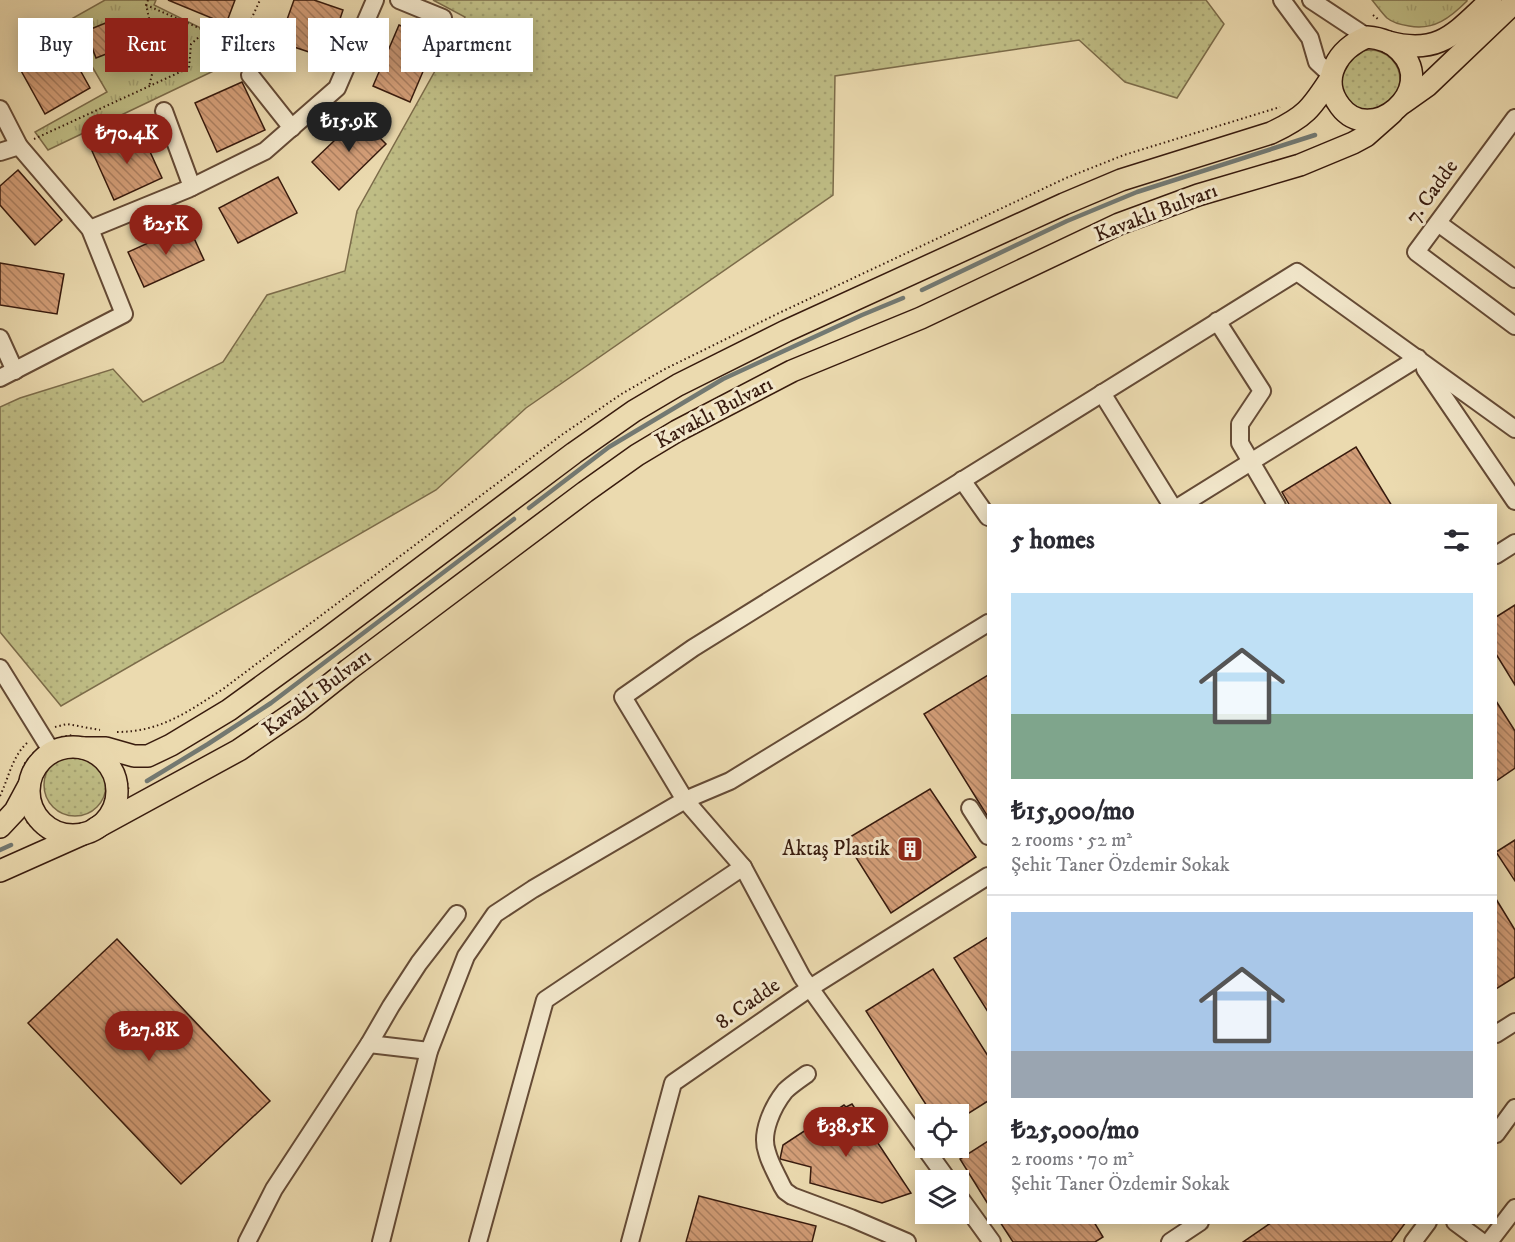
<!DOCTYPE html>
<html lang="en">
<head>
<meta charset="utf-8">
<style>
  :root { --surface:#fff; --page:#f2f2f3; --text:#2b2b33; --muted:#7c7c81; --line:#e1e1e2; --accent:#8f2418 }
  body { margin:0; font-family:"IM FELL DW Pica",serif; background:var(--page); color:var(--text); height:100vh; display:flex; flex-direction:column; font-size:22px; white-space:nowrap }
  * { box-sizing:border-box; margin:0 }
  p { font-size:20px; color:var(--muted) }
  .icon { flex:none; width:33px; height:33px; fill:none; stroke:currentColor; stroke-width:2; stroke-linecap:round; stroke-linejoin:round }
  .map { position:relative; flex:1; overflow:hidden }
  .details { position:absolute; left:987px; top:504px; width:510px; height:720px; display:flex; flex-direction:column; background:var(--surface); border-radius:0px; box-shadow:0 3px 15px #0003 }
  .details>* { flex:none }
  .hud { position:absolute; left:18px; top:18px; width:570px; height:54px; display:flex; gap:12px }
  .buttons { position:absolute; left:915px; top:1104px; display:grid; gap:12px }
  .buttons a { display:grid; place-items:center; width:54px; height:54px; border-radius:0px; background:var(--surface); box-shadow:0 3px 15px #0003; font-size:30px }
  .price { position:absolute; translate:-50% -51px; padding:0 14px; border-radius:21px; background:var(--accent); color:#fff; font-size:20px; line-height:39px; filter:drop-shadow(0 2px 3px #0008) }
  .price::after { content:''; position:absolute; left:50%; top:36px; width:18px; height:14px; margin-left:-9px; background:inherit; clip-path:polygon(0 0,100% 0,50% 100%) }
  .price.current { background:#222; color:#fff }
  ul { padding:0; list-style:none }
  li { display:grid; align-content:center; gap:12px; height:318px; padding:0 24px }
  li+li { border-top:2px solid var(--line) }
  li span { display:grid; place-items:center; height:186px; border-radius:0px; color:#555 }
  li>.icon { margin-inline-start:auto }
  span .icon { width:108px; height:108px; fill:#fffc; stroke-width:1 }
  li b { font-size:26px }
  h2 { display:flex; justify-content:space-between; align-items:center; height:72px; padding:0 24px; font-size:26px }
  .pill { padding:0 21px; border-radius:0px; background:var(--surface); box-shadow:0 3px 15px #0003; font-size:21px; line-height:54px }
  .pill.current { background:var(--accent); color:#fff }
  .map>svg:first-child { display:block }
</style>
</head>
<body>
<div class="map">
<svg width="1515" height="1242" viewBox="0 0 1515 1242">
  <defs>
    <pattern id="grass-dots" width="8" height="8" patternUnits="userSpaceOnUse" patternTransform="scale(1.5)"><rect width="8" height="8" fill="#bfbd85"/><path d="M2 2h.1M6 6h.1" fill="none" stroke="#a5a272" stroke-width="1.8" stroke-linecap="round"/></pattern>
    <pattern id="park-tufts" width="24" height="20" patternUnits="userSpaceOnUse" patternTransform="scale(1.5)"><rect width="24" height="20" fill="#bfbd85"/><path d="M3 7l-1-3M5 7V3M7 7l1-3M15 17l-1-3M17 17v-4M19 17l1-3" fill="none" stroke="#a5a272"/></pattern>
    <pattern id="building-back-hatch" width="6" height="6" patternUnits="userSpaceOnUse" patternTransform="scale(1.5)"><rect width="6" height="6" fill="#d39e78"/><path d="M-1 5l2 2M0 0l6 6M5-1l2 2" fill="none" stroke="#ac8061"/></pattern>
  </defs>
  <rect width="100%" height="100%" fill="#ebdaaf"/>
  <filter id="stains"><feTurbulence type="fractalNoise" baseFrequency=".00333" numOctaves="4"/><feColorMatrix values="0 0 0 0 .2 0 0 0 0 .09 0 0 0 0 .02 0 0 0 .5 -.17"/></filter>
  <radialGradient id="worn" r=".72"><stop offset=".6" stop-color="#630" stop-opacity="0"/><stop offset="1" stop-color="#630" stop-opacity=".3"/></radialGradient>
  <g fill="url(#grass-dots)" stroke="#7c6c4a" stroke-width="1.5">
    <polygon points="433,0 1206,0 1224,24 1177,98 1125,82 1079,40 835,76 833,195 526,408 436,490 61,706 0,632 0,407 20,398 113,369 143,402 223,362 267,295 345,271 357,211 465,17"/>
    <circle cx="1370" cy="80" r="30"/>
    <circle cx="75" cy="785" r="31"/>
  </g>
  <g fill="url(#park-tufts)" stroke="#7c6c4a" stroke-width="1.5">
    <polygon points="105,0 156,0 154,5 221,38 226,65 48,150 35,132 107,92 66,22"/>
    <path d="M 1372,0 L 1467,0 L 1467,1 C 1451,17 1434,31 1409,26 C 1402,25 1393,23 1387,18 C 1382,13 1377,6 1372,0 Z"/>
  </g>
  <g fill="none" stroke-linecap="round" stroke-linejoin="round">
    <g stroke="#737972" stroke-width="4.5">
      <polyline points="922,290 1067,221 1137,192 1315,135"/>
      <polyline points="529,508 609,447 723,379 862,315 903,298"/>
      <polyline points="147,781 208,744 271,703 514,519"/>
      <polyline points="0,850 11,845"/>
    </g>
  </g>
  <g fill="url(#building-back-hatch)" stroke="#381b0e" stroke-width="1.5">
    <polygon points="168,0 235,0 226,24"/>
    <polygon points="294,0 314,0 343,10 327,58 279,42"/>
    <polygon points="108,22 119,49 96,58 86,31"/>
    <polygon points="399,25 436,41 410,102 373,86"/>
    <polygon points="64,41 90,88 45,114 19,67"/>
    <polygon points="242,82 265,130 217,152 195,103"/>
    <polygon points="359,117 386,144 339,190 312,162"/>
    <polygon points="140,130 162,178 114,200 92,151"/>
    <polygon points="18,170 62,220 35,245 0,205 0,186"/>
    <polygon points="278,177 297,213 238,243 219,208"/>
    <polygon points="188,225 204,260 144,287 128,252"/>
    <polygon points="0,263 64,274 57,314 0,305"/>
    <polygon points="1356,447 1392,506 1290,506 1282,492"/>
    <polygon points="1515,605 1515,685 1496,654 1496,617"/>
    <polygon points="988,675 988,817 924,714"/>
    <polygon points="1496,701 1515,731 1515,768 1496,781"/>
    <polygon points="930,789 976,857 891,913 845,840"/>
    <polygon points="1515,840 1515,881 1496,852"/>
    <polygon points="1496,899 1515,930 1515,977 1496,989"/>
    <polygon points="988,937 988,1012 954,958"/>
    <polygon points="117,939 270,1101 181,1184 28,1023"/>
    <polygon points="933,969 988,1056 988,1101 958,1120 958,1114 932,1114 866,1011"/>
    <polygon points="852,1104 911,1193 882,1203 810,1183 811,1167 780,1159 783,1145 844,1105 846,1107"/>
    <polygon points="988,1141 988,1204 960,1159"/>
    <polygon points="699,1196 816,1226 812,1242 686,1242"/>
    <polygon points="1000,1222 1094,1222 1103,1237 1095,1242 1013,1242"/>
    <polygon points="1272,1222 1406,1222 1391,1242 1243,1242"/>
  </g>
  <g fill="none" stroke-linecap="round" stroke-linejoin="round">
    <g stroke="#654b36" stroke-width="20">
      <g id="minor">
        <polyline points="399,0 443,18"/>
        <polyline points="1282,0 1310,38 1317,62 1331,75"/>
        <polyline points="1311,0 1367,37"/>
        <polyline points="250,75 292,128"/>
        <polyline points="0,109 19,146 90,229 124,314 0,378"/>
        <polyline points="164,111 192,187"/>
        <polyline points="1515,118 1416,252 1515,326"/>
        <polyline points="0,152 19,146"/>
        <polyline points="1438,223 1515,279"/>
        <polyline points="90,229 188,189 265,151 337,88 375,0"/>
        <polyline points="1217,321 1262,391 1240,424 1240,443 1277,506"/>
        <polyline points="0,338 15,371"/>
        <polyline points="1425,369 1515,501"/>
        <polyline points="1102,393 1172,506"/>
        <polyline points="962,480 988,517"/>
        <polyline points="1180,506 1418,358"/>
        <polyline points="1496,555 1515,543"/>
        <polyline points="0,668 52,752"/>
        <polyline points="970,808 988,836"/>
        <polyline points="1496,1034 1515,1022"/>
        <polyline points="369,1044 429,1051"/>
        <path d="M 807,1074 C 800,1079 791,1085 785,1091 C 773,1106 760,1133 767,1152 C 770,1164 777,1175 782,1186 L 785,1191 L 792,1196 L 851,1218 L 907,1242"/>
        <polyline points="1496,1134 1515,1108"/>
        <polyline points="948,1180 802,977 743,867 685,800 730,781 988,623"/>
        <polyline points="958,1195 992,1242"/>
        <polyline points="1455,1222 1482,1242"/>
        <polyline points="247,1242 274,1189 369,1044 391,1006 419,963 457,914"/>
        <polyline points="381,1242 429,1051 466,956 495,914 533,889 685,800 623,697 693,648 1297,272 1515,429"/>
        <polyline points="478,1242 545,1000 743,867"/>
        <polyline points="630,1242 673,1083 810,988 988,876"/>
        <polyline points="1170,1242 1200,1222"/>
        <polyline points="1413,1242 1428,1222"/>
        <polyline points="1489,1242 1515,1208"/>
      </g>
    </g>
    <g stroke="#381b0e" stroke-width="24">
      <g id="major">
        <path d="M 1367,37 C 1380,38 1391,41 1400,51 C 1439,91 1370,147 1340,106 C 1319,79 1338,49 1367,37 Z"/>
        <path d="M 1388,42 C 1440,56 1456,32 1491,0"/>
        <polyline points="1403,103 1427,86 1515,2"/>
        <circle cx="73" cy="791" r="44"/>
        <path d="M 84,748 L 106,748 L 134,756 L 148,756 L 171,745 L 229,710 L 328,638 L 574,453 L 634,411 L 678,385 L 786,331 L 1064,204 L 1121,180 L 1271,133 C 1305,117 1311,109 1331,78"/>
        <polyline points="0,827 15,811 29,785"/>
        <polyline points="96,828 239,750 299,709 348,670 585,492 637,455 677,431 792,371 921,318 1119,224 1198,195 1300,165 1353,143 1366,136 1392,113"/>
        <polyline points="0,871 83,834"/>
      </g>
    </g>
    <g stroke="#381b0e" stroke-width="2" stroke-dasharray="1.5 3" stroke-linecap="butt">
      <polyline points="148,0 146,5 157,53 149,87"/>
      <polyline points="146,5 206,31"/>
      <polyline points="1373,15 1379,20"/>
      <polyline points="34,139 189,68 191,44 206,31 244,35 260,0"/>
      <polyline points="55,727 67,724 100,730"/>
      <path d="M 117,732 C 161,732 189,711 223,689 L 563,434 L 623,393 L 665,369 L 779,313 L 1066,178 L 1124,155 L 1280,107"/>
      <polyline points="61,737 73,735"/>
      <polyline points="23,768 25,763 35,751"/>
      <polyline points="124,770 129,791"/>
      <path d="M 0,796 C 9,777 12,757 27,743"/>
      <polyline points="27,822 40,835"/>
    </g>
    <use href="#minor" stroke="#f2e7cb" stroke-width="16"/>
    <use href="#major" stroke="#ebdaaf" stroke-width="21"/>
  </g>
  <defs>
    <g id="building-square" transform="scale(1.35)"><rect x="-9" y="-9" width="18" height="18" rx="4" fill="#8f2418" stroke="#f2e7cb"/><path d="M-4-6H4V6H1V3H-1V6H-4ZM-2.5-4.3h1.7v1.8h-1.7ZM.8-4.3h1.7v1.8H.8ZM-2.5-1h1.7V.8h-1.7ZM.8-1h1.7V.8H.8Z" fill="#fff"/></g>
  </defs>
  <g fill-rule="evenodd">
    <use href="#building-square" x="910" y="849"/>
  </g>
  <g text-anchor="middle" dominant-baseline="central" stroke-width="6" stroke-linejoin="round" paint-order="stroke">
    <g font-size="21" fill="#381b0e" stroke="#f2e7cb">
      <text transform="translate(1432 192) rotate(-54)">7. Cadde</text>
      <text transform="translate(1156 213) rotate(-21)">Kavaklı Bulvarı</text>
      <text transform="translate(714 413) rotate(-28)">Kavaklı Bulvarı</text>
      <text transform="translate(317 693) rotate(-37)">Kavaklı Bulvarı</text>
      <text transform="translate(748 1004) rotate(-35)">8. Cadde</text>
    </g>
    <g font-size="21" fill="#381b0e" stroke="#f2e7cb" text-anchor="end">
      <text x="890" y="849">Aktaş Plastik</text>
    </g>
  </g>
  <rect width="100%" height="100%" filter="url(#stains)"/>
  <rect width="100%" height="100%" fill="url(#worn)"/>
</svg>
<div class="buttons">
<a><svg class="icon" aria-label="locate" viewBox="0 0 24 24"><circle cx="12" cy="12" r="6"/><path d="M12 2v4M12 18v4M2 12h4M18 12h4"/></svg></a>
<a><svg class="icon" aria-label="layers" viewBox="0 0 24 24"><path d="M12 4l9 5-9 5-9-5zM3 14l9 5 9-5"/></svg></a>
</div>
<b class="price current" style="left:349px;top:153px">₺15.9K</b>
<b class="price" style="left:127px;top:165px">₺70.4K</b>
<b class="price" style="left:166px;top:256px">₺25K</b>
<b class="price" style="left:149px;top:1062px">₺27.8K</b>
<b class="price" style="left:846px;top:1158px">₺38.5K</b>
<div class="hud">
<a class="pill">Buy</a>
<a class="pill current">Rent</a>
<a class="pill">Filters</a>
<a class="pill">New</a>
<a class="pill">Apartment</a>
</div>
<section class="details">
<h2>5 homes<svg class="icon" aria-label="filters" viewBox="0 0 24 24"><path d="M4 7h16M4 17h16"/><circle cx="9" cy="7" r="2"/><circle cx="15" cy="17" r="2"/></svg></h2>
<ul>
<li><span style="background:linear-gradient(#bfe0f5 65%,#7fa58c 0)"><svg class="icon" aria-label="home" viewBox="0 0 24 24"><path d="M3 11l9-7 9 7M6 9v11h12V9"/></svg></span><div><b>₺15,900/mo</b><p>2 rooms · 52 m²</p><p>Şehit Taner Özdemir Sokak</p></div></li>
<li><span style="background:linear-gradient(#a9c7e8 75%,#9aa5b1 0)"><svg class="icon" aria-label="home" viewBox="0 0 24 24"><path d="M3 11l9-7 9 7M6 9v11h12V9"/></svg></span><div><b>₺25,000/mo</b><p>2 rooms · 70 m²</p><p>Şehit Taner Özdemir Sokak</p></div></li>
</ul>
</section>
</div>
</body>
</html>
